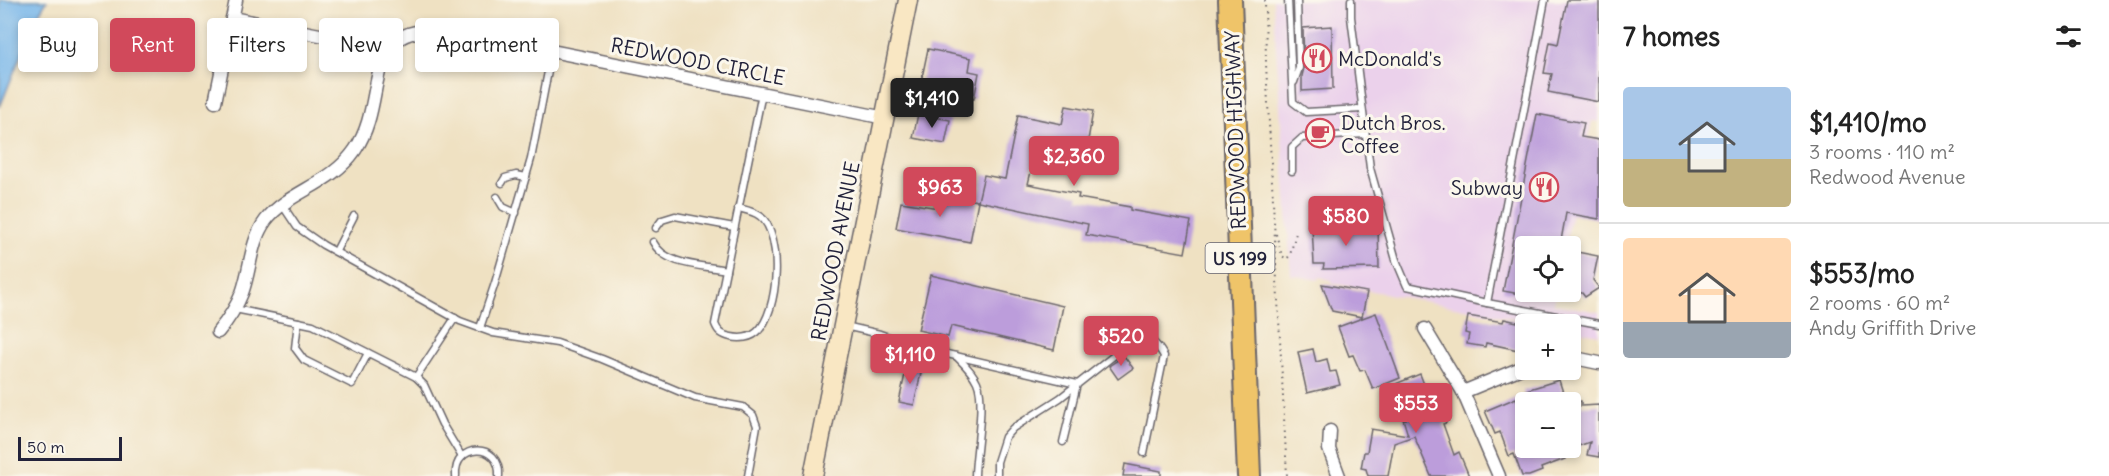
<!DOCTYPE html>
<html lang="en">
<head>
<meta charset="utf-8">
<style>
  :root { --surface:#fff; --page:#f6f6f6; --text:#222; --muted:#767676; --line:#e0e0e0; --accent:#d1495b }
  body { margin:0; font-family:Delius,sans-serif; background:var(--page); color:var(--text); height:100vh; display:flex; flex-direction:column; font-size:22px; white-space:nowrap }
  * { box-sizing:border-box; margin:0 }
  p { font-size:20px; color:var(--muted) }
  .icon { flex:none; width:33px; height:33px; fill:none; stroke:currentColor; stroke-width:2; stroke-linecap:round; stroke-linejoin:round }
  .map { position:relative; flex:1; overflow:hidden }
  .side { display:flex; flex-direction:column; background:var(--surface); width:510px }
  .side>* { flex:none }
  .guide { position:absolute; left:18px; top:18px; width:570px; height:54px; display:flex; gap:12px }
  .fabs { position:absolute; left:1515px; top:236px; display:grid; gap:12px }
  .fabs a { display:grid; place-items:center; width:66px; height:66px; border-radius:6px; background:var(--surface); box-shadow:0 3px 9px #0003; font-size:30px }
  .scale { position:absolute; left:18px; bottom:15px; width:104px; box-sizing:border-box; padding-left:6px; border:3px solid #22223b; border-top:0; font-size:16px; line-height:21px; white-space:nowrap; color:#22223b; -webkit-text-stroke:4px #fbf7ec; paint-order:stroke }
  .price { position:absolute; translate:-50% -51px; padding:0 14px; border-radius:6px; background:var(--accent); color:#fff; font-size:20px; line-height:39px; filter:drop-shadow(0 2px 3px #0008) }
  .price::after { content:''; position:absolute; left:50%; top:36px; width:18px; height:14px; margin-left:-9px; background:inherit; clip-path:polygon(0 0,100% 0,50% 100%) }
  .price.active { background:#222; color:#fff }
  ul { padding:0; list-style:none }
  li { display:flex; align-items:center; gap:18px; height:150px; padding:0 24px }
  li+li { border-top:2px solid var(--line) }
  li span { display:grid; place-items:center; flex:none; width:168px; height:120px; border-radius:6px; color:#555 }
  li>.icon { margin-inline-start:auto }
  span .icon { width:72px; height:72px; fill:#fffc; stroke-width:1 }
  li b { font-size:26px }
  h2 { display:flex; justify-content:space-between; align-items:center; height:72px; padding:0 24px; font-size:26px }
  .pill { padding:0 21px; border-radius:6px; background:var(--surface); box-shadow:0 3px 9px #0003; font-size:21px; line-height:54px }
  .pill.active { background:var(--accent); color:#fff }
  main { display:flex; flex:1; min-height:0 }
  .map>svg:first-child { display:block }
</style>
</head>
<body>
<main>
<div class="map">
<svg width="1599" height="476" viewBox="0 0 1599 476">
  <rect width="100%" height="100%" fill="#fbf7ec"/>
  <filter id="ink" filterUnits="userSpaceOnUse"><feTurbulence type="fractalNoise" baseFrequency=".0167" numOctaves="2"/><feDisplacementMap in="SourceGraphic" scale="12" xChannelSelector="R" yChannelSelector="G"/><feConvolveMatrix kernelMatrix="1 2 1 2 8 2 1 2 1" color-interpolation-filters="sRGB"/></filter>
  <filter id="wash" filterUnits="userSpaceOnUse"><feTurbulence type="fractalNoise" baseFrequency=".008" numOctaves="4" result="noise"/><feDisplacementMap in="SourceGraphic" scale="24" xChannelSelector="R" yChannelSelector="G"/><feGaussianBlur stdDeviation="1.35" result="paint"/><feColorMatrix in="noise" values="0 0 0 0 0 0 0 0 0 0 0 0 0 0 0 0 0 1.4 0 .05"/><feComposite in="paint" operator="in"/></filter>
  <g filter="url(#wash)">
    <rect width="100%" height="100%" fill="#efe1c2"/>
    <polygon fill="#ebd1eb" points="1273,0 1599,0 1599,122 1592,121 1565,246 1526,246 1526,291 1556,291 1554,304 1599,312 1599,335 1571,330 1570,324 1542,324 1331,283 1331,280 1320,277 1318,280 1291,275"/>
    <polygon fill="#76b5e9" stroke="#4c6c92" stroke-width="1.5" points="0,0 47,0 35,20 0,107"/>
    <g id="blocks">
      <g fill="#bc9ddb">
        <polygon points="1567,0 1599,0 1599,102 1548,92 1552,74 1544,73 1550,42 1558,44"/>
        <polygon points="1332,26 1333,89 1302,91 1302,76 1304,68 1303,28"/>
        <polygon points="928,49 971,58 969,71 979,73 974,99 920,87"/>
        <polygon points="1066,106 1093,111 1084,164 1047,157 1046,162 1034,159 1028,184 1079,194 1078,198 1130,207 1130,210 1191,221 1185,253 1086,235 1088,224 978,201 984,175 1005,179 1018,115 1062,124"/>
        <polygon points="918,114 950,120 945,144 913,138"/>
        <polygon points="1537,114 1584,123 1581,137 1599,140 1599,219 1566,213 1560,246 1526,246 1526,295 1503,291"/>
        <polygon points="940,194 978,201 970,242 896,228 901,202 938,208"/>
        <polygon points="1378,226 1379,268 1323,269 1324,264 1314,264 1312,227"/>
        <polygon points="1572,251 1598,256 1593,280 1599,288 1585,297 1582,293 1570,291"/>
        <polygon points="931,275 1063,306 1054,350 951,326 948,337 918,330"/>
        <polygon points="1322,284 1367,292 1362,317 1332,311"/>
        <polygon points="1376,313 1400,378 1373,389 1365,370 1360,371 1353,355 1349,356 1338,327"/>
        <polygon points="1468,316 1503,322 1504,319 1526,324 1526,339 1521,339 1518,350 1486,343 1485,347 1467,344 1469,334 1465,333"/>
        <polygon points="1313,349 1316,362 1327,359 1330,372 1336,371 1340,385 1307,393 1298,352"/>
        <polygon points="1124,356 1133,368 1118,379 1109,366"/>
        <polygon points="907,365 922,368 914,405 899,402"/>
        <polygon points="1420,374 1425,387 1430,385 1439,408 1441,407 1446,423 1443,424 1454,455 1459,452 1469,476 1431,476 1414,436 1394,443 1388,476 1368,476 1366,469 1361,468 1364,452 1367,452 1371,429 1408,435 1403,419 1406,419 1393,385"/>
        <polygon points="1559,380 1566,402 1527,402 1523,391"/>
        <polygon points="1516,398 1526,423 1526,447 1561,447 1565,459 1541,468 1542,471 1529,476 1522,476 1514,454 1509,456 1500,432 1495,434 1485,411"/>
        <polygon points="1581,401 1581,406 1599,405 1599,457 1587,455 1590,442 1570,449 1570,402"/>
        <polygon points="1125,464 1161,471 1161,476 1123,476"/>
      </g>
    </g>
  </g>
  <g filter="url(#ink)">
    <use href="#blocks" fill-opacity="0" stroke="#6a656a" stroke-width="1.5"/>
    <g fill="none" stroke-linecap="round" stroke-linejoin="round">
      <g stroke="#6a656a" stroke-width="9">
        <g id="lane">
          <polyline points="1288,0 1293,102 1306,112 1362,109"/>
          <polyline points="1351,0 1351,17 1370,168 1396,260 1407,286 1487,303 1545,0"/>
          <polyline points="1294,82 1299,68 1297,0"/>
          <polyline points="1292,171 1292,147 1302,138 1365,134"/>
          <polyline points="502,183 505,178 516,175 526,177"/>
          <polyline points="497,197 503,207 516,213"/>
          <polyline points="283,206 297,227 323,245 460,321 493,333 557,343 602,359 695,398 743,407 753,415 757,426 748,476"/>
          <path d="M 738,208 C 746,210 753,211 760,216 C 784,234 779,313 757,332 C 750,338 741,339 731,337 C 722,335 718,332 715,324 L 762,93"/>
          <polyline points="656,228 662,220 675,216 734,227"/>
          <path d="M 653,242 C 665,266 702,265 726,270"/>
          <polyline points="336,251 354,216"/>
          <polyline points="1487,303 1599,324"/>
          <polyline points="235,309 313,325 416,377 424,385 442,424 462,457"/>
          <polyline points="298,322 295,348 304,360 352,384 368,353"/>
          <polyline points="845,326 880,334 921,348 1077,384"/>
          <polyline points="480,328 495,283 531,159 552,51"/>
          <path d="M 956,356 C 964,364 972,371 977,382 C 986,401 975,453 975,476"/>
          <polyline points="416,377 455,318"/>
          <polyline points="1063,442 1077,384"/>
          <path d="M 456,476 C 453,443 501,441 499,476"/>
          <path d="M 997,476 L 997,462 L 1005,437 L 1013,428 L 1060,398 L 1135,339 C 1151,338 1156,342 1164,356 L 1144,453"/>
        </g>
      </g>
      <g stroke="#6a656a" stroke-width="15">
        <g id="street">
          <polyline points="232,18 325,36 345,42 382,58"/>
          <polyline points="215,102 236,0"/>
          <polyline points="1425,329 1463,392 1499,476"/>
          <path d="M 218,332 C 228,320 236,308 242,293 C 251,269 250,241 266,220 C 289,191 331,185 355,150 C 392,96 353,17 457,32 L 885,118"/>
          <polyline points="1570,357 1599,363"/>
          <polyline points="1463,392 1526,366"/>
          <polyline points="1330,431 1329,449 1339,476"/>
        </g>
      </g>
      <g stroke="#6a656a" stroke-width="21">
        <polyline id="secondary" points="813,476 908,0"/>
      </g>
      <g stroke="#6a656a" stroke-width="26">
        <polyline id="highway" points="1230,0 1249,476"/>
      </g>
      <g stroke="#6a656a" stroke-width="2" stroke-dasharray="1.5 4.5" stroke-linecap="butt">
        <polyline points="1265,0 1266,64 1287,476"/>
        <polyline points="1276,234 1282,256 1287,259 1290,255 1296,233"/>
      </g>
      <use href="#lane" stroke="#fff" stroke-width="6"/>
      <use href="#street" stroke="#fff" stroke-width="12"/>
      <use href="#secondary" stroke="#f9e7c3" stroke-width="18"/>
      <use href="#highway" stroke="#efc469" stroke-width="22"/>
    </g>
  </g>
  <defs>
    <g id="restaurant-ring" transform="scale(1.5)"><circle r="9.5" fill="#fbf7ec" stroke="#d1495b" stroke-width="1.5"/><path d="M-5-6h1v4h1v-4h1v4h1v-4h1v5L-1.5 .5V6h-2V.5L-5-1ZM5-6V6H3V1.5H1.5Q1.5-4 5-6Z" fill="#d1495b"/></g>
    <g id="cafe-ring" transform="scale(1.5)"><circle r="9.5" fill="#fbf7ec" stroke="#d1495b" stroke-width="1.5"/><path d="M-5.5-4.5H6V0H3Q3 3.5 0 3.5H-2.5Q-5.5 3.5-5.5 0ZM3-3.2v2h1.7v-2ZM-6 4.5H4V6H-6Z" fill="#d1495b"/></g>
  </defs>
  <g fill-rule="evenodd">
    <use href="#restaurant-ring" x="1317" y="58"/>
    <use href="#cafe-ring" x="1320" y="133"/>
    <use href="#restaurant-ring" x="1544" y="187"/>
  </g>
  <g text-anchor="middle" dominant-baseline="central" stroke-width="6" stroke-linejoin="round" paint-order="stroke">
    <rect fill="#fbf7ec" stroke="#636270" stroke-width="1.5" x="1205.5" y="243" width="69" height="30" rx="4.5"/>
    <g font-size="18" font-weight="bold" fill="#22223b">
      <text x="1240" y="258">US 199</text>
    </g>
    <g font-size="20" fill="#22223b" stroke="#fbf7ec" text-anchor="start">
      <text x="1338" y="58">McDonald's</text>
      <text x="1341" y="122">Dutch Bros.<tspan x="1341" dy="23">Coffee</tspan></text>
      <text x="1523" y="187" text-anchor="end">Subway</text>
    </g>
    <g font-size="20" fill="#22223b" stroke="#fbf7ec">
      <text transform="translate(698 61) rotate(11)">REDWOOD CIRCLE</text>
      <text transform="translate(1235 130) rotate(-92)">REDWOOD HIGHWAY</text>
      <text transform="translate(835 251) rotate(-79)">REDWOOD AVENUE</text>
    </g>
  </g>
</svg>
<div class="fabs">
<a><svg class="icon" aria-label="locate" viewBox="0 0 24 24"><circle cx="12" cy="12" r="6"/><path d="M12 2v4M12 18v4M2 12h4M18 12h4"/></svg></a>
<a>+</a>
<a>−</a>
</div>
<div class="scale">50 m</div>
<b class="price active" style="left:932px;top:129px">$1,410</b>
<b class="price" style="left:1074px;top:187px">$2,360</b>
<b class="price" style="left:940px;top:218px">$963</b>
<b class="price" style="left:1346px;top:247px">$580</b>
<b class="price" style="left:1121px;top:367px">$520</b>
<b class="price" style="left:910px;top:385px">$1,110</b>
<b class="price" style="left:1416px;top:434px">$553</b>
<div class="guide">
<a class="pill">Buy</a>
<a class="pill active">Rent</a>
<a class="pill">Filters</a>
<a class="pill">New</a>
<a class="pill">Apartment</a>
</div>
</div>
<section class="side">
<h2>7 homes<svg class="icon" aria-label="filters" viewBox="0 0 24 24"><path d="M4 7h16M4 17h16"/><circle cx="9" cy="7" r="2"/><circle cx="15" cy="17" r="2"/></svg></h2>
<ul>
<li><span style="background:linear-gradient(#a9c7e8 60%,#c2b280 0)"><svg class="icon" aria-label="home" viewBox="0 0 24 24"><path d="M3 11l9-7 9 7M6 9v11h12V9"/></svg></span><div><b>$1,410/mo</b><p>3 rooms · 110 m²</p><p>Redwood Avenue</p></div></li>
<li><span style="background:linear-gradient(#ffd9b3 70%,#9aa5b1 0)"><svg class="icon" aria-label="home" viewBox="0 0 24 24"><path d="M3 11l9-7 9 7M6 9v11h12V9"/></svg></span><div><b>$553/mo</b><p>2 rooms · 60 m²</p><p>Andy Griffith Drive</p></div></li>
</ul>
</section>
</main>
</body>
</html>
